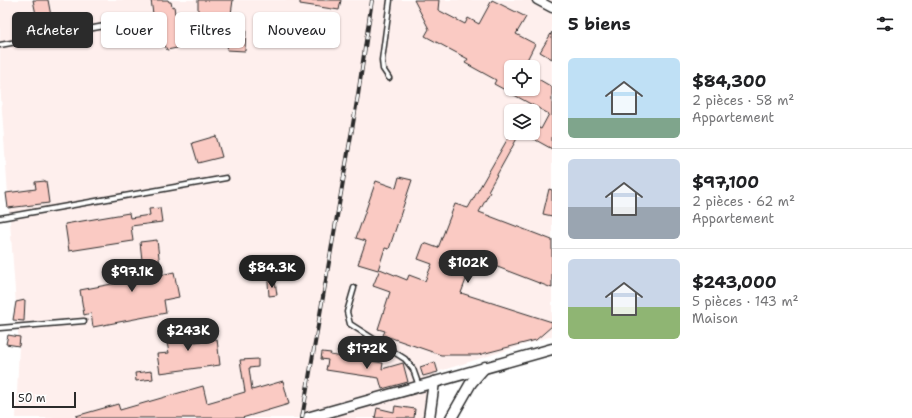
<!DOCTYPE html>
<html lang="fr">
<head>
<meta charset="utf-8">
<style>
  :root { --surface:#fff; --page:#f2f2f2; --text:#202124; --muted:#757577; --line:#e0e0e0; --accent:#2b2b2b }
  body { margin:0; font-family:"Shantell Sans",sans-serif; background:var(--page); color:var(--text); height:100vh; display:flex; flex-direction:column; font-size:15px; white-space:nowrap }
  * { box-sizing:border-box; margin:0 }
  p { font-size:13px; color:var(--muted) }
  .icon { flex:none; width:22px; height:22px; fill:none; stroke:currentColor; stroke-width:2; stroke-linecap:round; stroke-linejoin:round }
  .map { position:relative; flex:1; overflow:hidden }
  .panel { display:flex; flex-direction:column; background:var(--surface); width:360px }
  .panel>* { flex:none }
  .banner { position:absolute; left:12px; top:12px; width:380px; height:36px; display:flex; gap:8px }
  .buttons { position:absolute; left:504px; top:60px; display:grid; gap:8px }
  .buttons a { display:grid; place-items:center; width:36px; height:36px; border-radius:6px; background:var(--surface); box-shadow:0 1px 3px #0004; font-size:20px }
  .scale { position:absolute; left:12px; bottom:10px; width:64px; box-sizing:border-box; padding-left:4px; border:2px solid #2b2b2b; border-top:0; font-size:11px; line-height:14px; white-space:nowrap; color:#2b2b2b; -webkit-text-stroke:3px #fff; paint-order:stroke }
  .price { position:absolute; translate:-50% -34px; padding:0 9px; border-radius:14px; background:var(--accent); color:#fff; font-size:13px; line-height:26px; filter:drop-shadow(0 1px 2px #0008) }
  .price::after { content:''; position:absolute; left:50%; top:24px; width:12px; height:9px; margin-left:-6px; background:inherit; clip-path:polygon(0 0,100% 0,50% 100%) }
  .price.on { background:#222; color:#fff }
  ul { padding:0; list-style:none }
  li { display:flex; align-items:center; gap:12px; height:100px; padding:0 16px }
  li+li { border-top:1px solid var(--line) }
  li span { display:grid; place-items:center; flex:none; width:112px; height:80px; border-radius:6px; color:#555 }
  li>.icon { margin-inline-start:auto }
  span .icon { width:48px; height:48px; fill:#fffc; stroke-width:1 }
  li b { font-size:17px }
  h2 { display:flex; justify-content:space-between; align-items:center; height:48px; padding:0 16px; font-size:17px }
  .tag { padding:0 14px; border-radius:6px; background:var(--surface); box-shadow:0 1px 3px #0004; font-size:14px; line-height:36px }
  .tag.on { background:var(--accent); color:#fff }
  main { display:flex; flex:1; min-height:0 }
  .map>svg:first-child { display:block }
</style>
</head>
<body>
<main>
<div class="map">
<svg width="552" height="418" viewBox="0 0 552 418">
  <rect width="100%" height="100%" fill="#fff"/>
  <filter id="ink" filterUnits="userSpaceOnUse"><feTurbulence type="fractalNoise" baseFrequency=".025" numOctaves="2"/><feDisplacementMap in="SourceGraphic" scale="8" xChannelSelector="R" yChannelSelector="G"/><feConvolveMatrix kernelMatrix="1 2 1 2 8 2 1 2 1" color-interpolation-filters="sRGB"/></filter>
  <g filter="url(#ink)">
    <path fill="#feefed" fill-rule="evenodd" d="M 0,0 L 552,0 L 552,336 L 437,372 L 428,418 L 16,418 L 19,346 L 0,83 ZM 511,67 L 533,67 L 533,89 L 511,89 ZM 511,111 L 533,111 L 533,133 L 511,133 Z"/>
    <g fill="#facac3" stroke="#2b2b2b">
      <polygon points="33,0 48,0 54,32 40,34"/>
      <polygon points="151,0 168,0 169,2 171,2 172,7 174,6 175,14 178,14 180,30 177,31 178,39 176,40 177,48 167,50 163,41 161,41 160,34 156,34"/>
      <polygon points="198,0 233,0 229,28 246,29 245,51 227,50 228,43 220,43 223,15 205,13 206,16 198,17"/>
      <polygon points="300,0 341,0 339,10 300,4"/>
      <polygon points="414,0 439,0 438,10 465,24 468,18 479,24 492,0 526,17 516,34 535,44 526,62 522,60 517,67 511,67 511,89 533,89 533,76 552,87 552,149 523,133 533,133 533,125 541,129 549,114 494,84 496,80 465,63 468,59 425,36 429,29"/>
      <polygon points="552,32 552,59 540,52"/>
      <polygon points="511,133 520,133 488,191 490,192 479,212 552,240 552,288 474,258 461,293 552,322 552,326 536,340 478,355 441,355 383,335 385,331 378,329 390,292 373,286 380,269 407,280 409,275 425,281 432,264 418,259 424,243 438,248 455,204 468,208"/>
      <polygon points="216,136 222,157 198,163 192,143"/>
      <polygon points="399,177 412,180 389,249 385,248 378,270 358,264 366,241 356,238 376,181 396,188"/>
      <polygon points="46,181 49,203 8,208 6,193 36,189 35,182"/>
      <polygon points="549,189 552,190 552,216 543,214"/>
      <polygon points="160,208 162,222 131,226 133,241 69,251 65,224 129,213 130,218 150,215 149,209"/>
      <polygon points="157,240 161,275 174,272 179,297 164,300 166,313 93,327 91,313 84,315 80,290 144,278 140,242"/>
      <polygon points="275,281 277,295 269,296 268,282"/>
      <polygon points="25,300 24,321 13,320 16,302"/>
      <polygon points="184,327 184,332 193,330 195,342 217,339 220,365 160,373 157,354 169,353 165,331"/>
      <polygon points="8,335 20,337 19,346 6,344"/>
      <polygon points="322,352 331,353 330,355 383,363 382,369 403,363 408,382 382,389 379,378 326,370 328,360 321,359"/>
      <polygon points="258,359 258,367 249,368 252,390 283,381 289,404 242,418 77,418 76,416 118,404 120,410 203,386 207,403 245,392 240,360"/>
      <polygon points="435,362 438,372 423,376 420,367"/>
      <polygon points="152,371 153,379 136,381 135,373"/>
      <polygon points="395,406 415,409 414,418 375,418 377,408 394,412"/>
    </g>
    <g fill="none" stroke-linecap="round" stroke-linejoin="round">
      <g stroke="#2b2b2b" stroke-width="7">
        <g id="service">
          <polyline points="0,45 132,21"/>
          <polyline points="389,78 383,69 382,60 390,0"/>
          <polyline points="0,218 226,178"/>
          <polyline points="354,288 347,312 350,324 405,359 413,369 419,386"/>
          <polyline points="0,328 84,321"/>
        </g>
      </g>
      <g stroke="#2b2b2b" stroke-width="11">
        <polyline id="minor" points="537,0 552,8"/>
      </g>
      <g stroke="#2b2b2b" stroke-width="13">
        <g id="tertiary">
          <polyline points="307,418 552,349"/>
          <polyline points="429,418 434,382"/>
          <polyline points="451,418 471,383 485,367"/>
        </g>
      </g>
      <use href="#service" stroke="#fff" stroke-width="4"/>
      <use href="#minor" stroke="#fff" stroke-width="8"/>
      <use href="#tertiary" stroke="#fff" stroke-width="10"/>
      <g stroke="#2b2b2b" stroke-width="4">
        <polyline id="rail" points="302,418 358,95 372,0"/>
      </g>
      <use href="#rail" stroke="#fff" stroke-width="2.5" stroke-dasharray="8" stroke-linecap="butt"/>
    </g>
  </g>
</svg>
<div class="buttons">
<a><svg class="icon" aria-label="locate" viewBox="0 0 24 24"><circle cx="12" cy="12" r="6"/><path d="M12 2v4M12 18v4M2 12h4M18 12h4"/></svg></a>
<a><svg class="icon" aria-label="layers" viewBox="0 0 24 24"><path d="M12 4l9 5-9 5-9-5zM3 14l9 5 9-5"/></svg></a>
</div>
<div class="scale">50 m</div>
<b class="price" style="left:468px;top:284px">$102K</b>
<b class="price on" style="left:272px;top:289px">$84.3K</b>
<b class="price" style="left:132px;top:293px">$97.1K</b>
<b class="price" style="left:188px;top:352px">$243K</b>
<b class="price" style="left:367px;top:370px">$172K</b>
<div class="banner">
<a class="tag on">Acheter</a>
<a class="tag">Louer</a>
<a class="tag">Filtres</a>
<a class="tag">Nouveau</a>
</div>
</div>
<section class="panel">
<h2>5 biens<svg class="icon" aria-label="filters" viewBox="0 0 24 24"><path d="M4 7h16M4 17h16"/><circle cx="9" cy="7" r="2"/><circle cx="15" cy="17" r="2"/></svg></h2>
<ul>
<li><span style="background:linear-gradient(#bfe0f5 75%,#7fa58c 0)"><svg class="icon" aria-label="home" viewBox="0 0 24 24"><path d="M3 11l9-7 9 7M6 9v11h12V9"/></svg></span><div><b>$84,300</b><p>2 pièces · 58 m²</p><p>Appartement</p></div></li>
<li><span style="background:linear-gradient(#c9d6e8 60%,#9aa5b1 0)"><svg class="icon" aria-label="home" viewBox="0 0 24 24"><path d="M3 11l9-7 9 7M6 9v11h12V9"/></svg></span><div><b>$97,100</b><p>2 pièces · 62 m²</p><p>Appartement</p></div></li>
<li><span style="background:linear-gradient(#c9d6e8 60%,#8fb573 0)"><svg class="icon" aria-label="home" viewBox="0 0 24 24"><path d="M3 11l9-7 9 7M6 9v11h12V9"/></svg></span><div><b>$243,000</b><p>5 pièces · 143 m²</p><p>Maison</p></div></li>
</ul>
</section>
</main>
</body>
</html>
